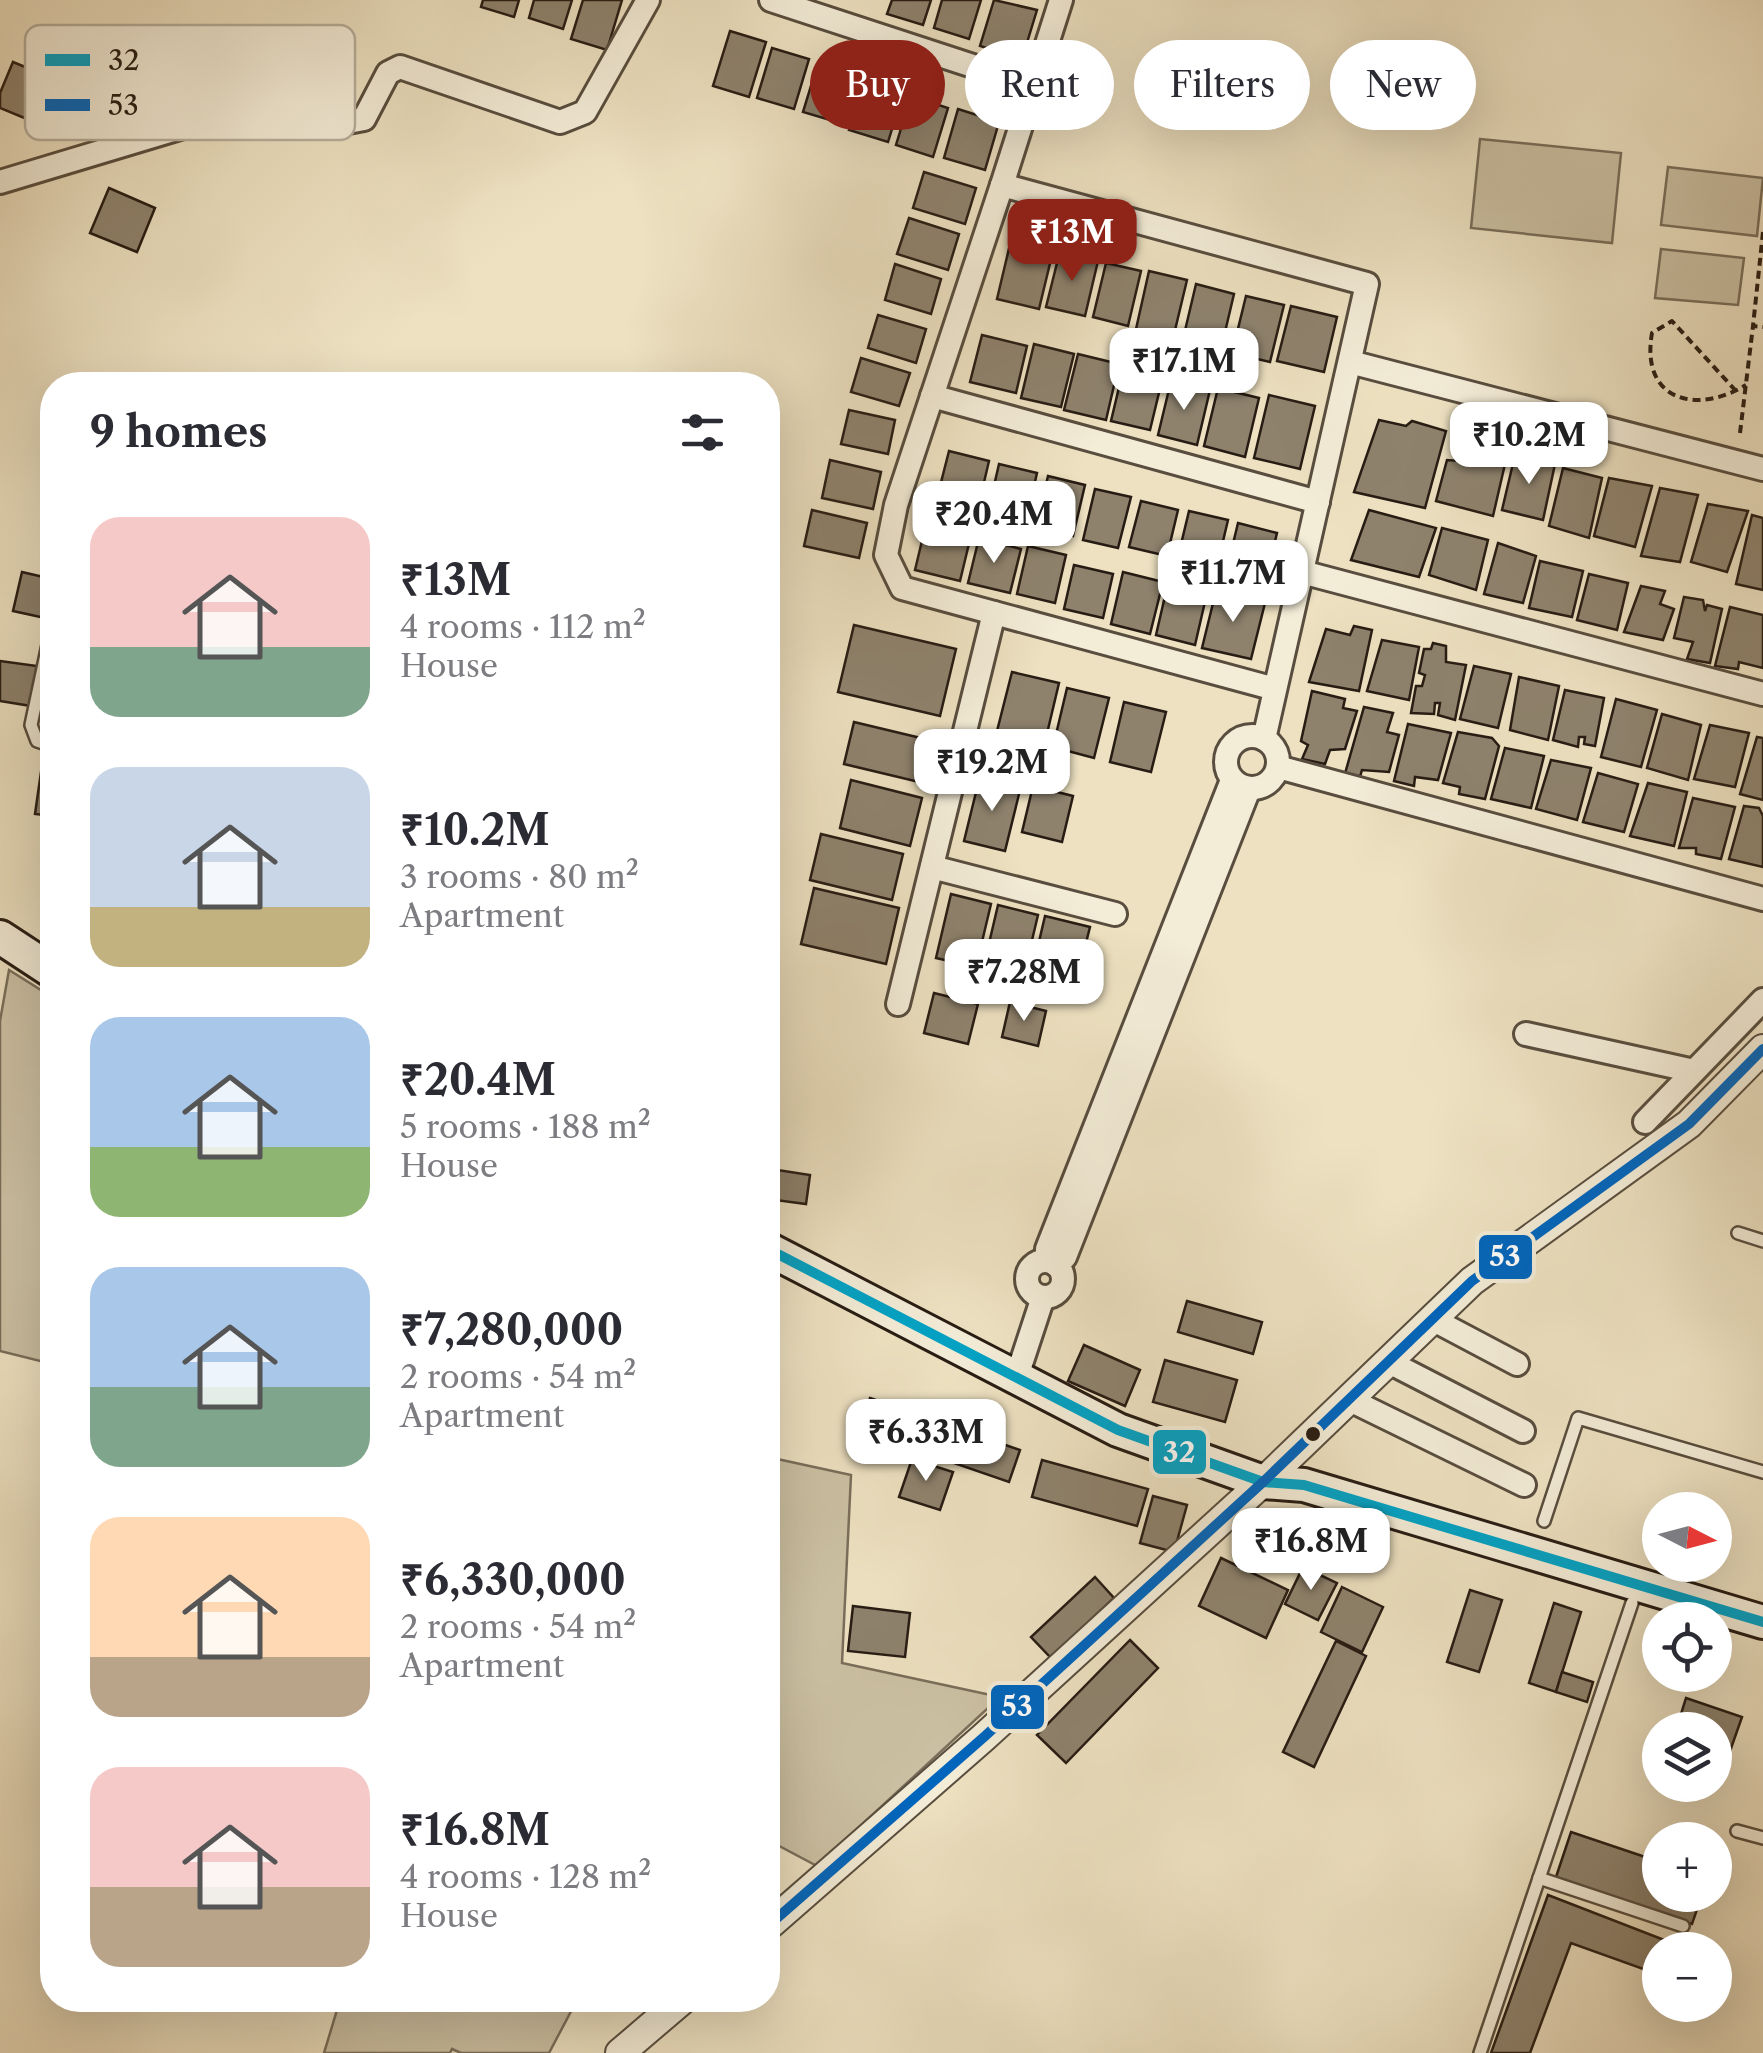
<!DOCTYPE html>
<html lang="en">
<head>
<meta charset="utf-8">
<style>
  :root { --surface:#fff; --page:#f2f2f3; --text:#2b2b33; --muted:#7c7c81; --accent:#8f2418 }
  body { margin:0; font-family:"Libre Caslon Text",serif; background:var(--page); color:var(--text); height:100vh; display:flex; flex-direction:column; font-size:38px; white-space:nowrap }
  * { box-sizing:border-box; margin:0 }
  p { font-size:32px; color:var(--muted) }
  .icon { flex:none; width:55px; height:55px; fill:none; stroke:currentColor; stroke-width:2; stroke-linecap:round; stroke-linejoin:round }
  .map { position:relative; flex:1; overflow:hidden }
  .drawer { position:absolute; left:40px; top:372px; width:740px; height:1640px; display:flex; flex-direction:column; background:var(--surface); border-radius:40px; box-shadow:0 10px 40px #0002 }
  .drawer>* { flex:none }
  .guide { position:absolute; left:810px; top:40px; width:802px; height:90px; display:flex; gap:20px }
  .needle { width:65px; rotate:96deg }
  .fabs { position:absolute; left:1642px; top:1492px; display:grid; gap:20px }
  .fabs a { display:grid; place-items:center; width:90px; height:90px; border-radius:50%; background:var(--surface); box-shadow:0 10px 40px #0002; font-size:50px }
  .price { position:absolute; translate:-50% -85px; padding:0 22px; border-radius:20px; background:#fff; color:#222; font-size:32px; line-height:65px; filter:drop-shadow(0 2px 5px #0008) }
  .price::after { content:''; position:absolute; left:50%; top:60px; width:30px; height:22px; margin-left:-15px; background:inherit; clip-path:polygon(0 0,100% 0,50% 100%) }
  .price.active { background:var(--accent); color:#fff }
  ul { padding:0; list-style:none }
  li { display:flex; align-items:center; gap:30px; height:250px; padding:0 50px }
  li span { display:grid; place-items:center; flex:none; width:280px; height:200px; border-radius:30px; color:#555 }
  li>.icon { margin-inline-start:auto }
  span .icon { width:120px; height:120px; fill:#fffc; stroke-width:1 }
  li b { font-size:42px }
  h2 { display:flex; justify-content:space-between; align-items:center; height:120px; padding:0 50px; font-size:42px }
  .tag { padding:0 35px; border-radius:45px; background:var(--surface); box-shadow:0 10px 40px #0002; font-size:35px; line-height:90px }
  .tag.active { background:var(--accent); color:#fff }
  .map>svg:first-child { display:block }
</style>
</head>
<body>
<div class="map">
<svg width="1763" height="2053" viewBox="0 0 1763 2053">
  <rect width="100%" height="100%" fill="#ede1c1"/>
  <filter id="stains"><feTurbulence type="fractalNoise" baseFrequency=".002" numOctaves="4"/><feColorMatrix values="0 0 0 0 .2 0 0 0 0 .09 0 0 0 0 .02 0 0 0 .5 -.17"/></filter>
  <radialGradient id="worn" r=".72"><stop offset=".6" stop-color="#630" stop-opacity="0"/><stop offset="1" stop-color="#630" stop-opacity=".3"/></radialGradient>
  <g fill="#cbc0a3" stroke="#796e5b" stroke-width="2.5">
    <polygon points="1480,139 1621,153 1612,243 1471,228"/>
    <polygon points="1668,167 1763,178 1757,236 1661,225"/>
    <polygon points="1661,249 1744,258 1738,305 1655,298"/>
    <polygon points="9,970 52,997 52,1364 0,1351 0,1021"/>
    <polygon points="768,1457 851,1475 842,1663 1000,1697 817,1866 768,1840"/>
    <polygon points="340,2000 577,2000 549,2053 461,2053 452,2049 450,2053 324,2053"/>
  </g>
  <g fill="#8e826d" stroke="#271c13" stroke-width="2.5">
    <polygon points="483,0 519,0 514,17 481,7"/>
    <polygon points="534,0 572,0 563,29 529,18"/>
    <polygon points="583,0 622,0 607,50 571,39"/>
    <polygon points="892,0 931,0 923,25 887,14"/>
    <polygon points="942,0 981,0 969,39 934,28"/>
    <polygon points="994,0 1037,10 1022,59 980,46"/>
    <polygon points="730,31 766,42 749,97 713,86"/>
    <polygon points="772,48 809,59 794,109 757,98"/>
    <polygon points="13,62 57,80 39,124 0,108 0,93"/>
    <polygon points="818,63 855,75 840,123 803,112"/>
    <polygon points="865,78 904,90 888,142 849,130"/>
    <polygon points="911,96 948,108 933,157 896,145"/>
    <polygon points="958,109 999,122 985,170 944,158"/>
    <polygon points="924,172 976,188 965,224 913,208"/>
    <polygon points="109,188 155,208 137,252 90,233"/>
    <polygon points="909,218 959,234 948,270 897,254"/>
    <polygon points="1011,240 1053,251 1039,309 997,299"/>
    <polygon points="1060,251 1098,261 1085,316 1046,307"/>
    <polygon points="1106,263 1141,271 1128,326 1093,317"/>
    <polygon points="895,264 941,279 931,314 885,300"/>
    <polygon points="1149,271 1187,280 1171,347 1134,338"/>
    <polygon points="1196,284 1234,294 1221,349 1183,339"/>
    <polygon points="1246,296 1284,305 1270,362 1232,353"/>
    <polygon points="1291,306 1337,317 1324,372 1277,361"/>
    <polygon points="878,315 926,329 916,363 868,348"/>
    <polygon points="982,335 1027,346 1016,393 970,382"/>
    <polygon points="1034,344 1074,354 1061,407 1021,398"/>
    <polygon points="1078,354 1119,364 1106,420 1064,410"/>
    <polygon points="861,358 910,373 899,406 851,392"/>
    <polygon points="1125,362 1164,372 1150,430 1111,421"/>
    <polygon points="1171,381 1210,390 1197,445 1158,435"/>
    <polygon points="1218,388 1259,398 1245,457 1204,446"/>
    <polygon points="1269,395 1315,406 1300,469 1254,458"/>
    <polygon points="849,410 895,420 888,454 841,444"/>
    <polygon points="1379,420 1406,426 1412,421 1446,431 1425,508 1354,492"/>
    <polygon points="1467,443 1508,451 1493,516 1436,501 1447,460 1460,461"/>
    <polygon points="949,451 989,461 977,512 936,502"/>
    <polygon points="1515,455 1555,464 1543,520 1502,510"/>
    <polygon points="830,460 881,472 873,509 822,498"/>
    <polygon points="999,464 1037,473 1026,521 988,512"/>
    <polygon points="1563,468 1602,478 1589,538 1549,526"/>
    <polygon points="1048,476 1085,485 1073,536 1036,527"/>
    <polygon points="1609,478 1652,486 1635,547 1594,536"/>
    <polygon points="1660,488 1698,495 1680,562 1641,556"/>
    <polygon points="1095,489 1131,497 1118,548 1083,540"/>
    <polygon points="1141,501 1178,510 1167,556 1129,547"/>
    <polygon points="1708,504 1748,511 1727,572 1691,562"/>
    <polygon points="812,510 867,523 859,558 804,546"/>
    <polygon points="1369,510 1436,528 1419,577 1351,560"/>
    <polygon points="1189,511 1228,520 1216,571 1177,561"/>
    <polygon points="1752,515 1763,518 1763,590 1736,584"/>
    <polygon points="927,520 972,531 960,581 915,570"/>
    <polygon points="1238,523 1277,533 1265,583 1226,573"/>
    <polygon points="1442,528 1488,540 1476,590 1429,575"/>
    <polygon points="979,538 1021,549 1010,593 968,583"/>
    <polygon points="1498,543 1536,556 1523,603 1484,594"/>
    <polygon points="1028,546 1066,555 1055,603 1017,594"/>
    <polygon points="1540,561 1583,571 1572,617 1529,608"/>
    <polygon points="1074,565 1113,574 1103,618 1064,609"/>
    <polygon points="22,572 52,579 45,618 13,611"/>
    <polygon points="1123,572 1163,582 1150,634 1111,624"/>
    <polygon points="1589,574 1628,583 1617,630 1577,620"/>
    <polygon points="1168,583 1207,593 1195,645 1156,635"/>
    <polygon points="1641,586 1665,591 1660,604 1674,609 1663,640 1624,632"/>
    <polygon points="1216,591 1265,603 1251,659 1202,648"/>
    <polygon points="1684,597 1703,600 1705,611 1707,605 1722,609 1710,663 1687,659 1693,642 1674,638"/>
    <polygon points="1730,607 1763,615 1763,668 1739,662 1738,669 1715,666"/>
    <polygon points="854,625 956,649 940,716 838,692"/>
    <polygon points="1354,626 1372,630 1359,691 1309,682 1326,629 1350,635"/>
    <polygon points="1382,640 1419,647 1409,700 1367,691"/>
    <polygon points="1433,643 1446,646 1446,662 1466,665 1455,720 1438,715 1440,703 1435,703 1434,714 1411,713 1416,686 1422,686 1425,675 1419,673 1424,649 1431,649"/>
    <polygon points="0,661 37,666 31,706 0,701"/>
    <polygon points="1474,666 1511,674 1498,728 1460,719"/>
    <polygon points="1012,672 1059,683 1045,742 997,731"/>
    <polygon points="1519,677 1559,686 1548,740 1510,730"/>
    <polygon points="1067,688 1109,698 1094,758 1053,747"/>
    <polygon points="1565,690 1604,698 1595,746 1584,744 1585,737 1579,737 1578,747 1553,740"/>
    <polygon points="1312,691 1345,699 1343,708 1357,711 1345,749 1330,750 1325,764 1302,759 1308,745 1301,741"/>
    <polygon points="1616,699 1657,710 1641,767 1601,757"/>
    <polygon points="1124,702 1166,712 1151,772 1110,762"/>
    <polygon points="1364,707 1393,713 1387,732 1399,735 1389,772 1362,770 1359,780 1344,777"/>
    <polygon points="1662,714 1701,725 1688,780 1647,768"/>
    <polygon points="854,722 929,740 919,782 844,764"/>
    <polygon points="1408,724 1451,733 1438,780 1415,777 1414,786 1394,781"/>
    <polygon points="1710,725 1749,733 1735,787 1694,779"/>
    <polygon points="1458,732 1492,738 1499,746 1485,799 1459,794 1460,787 1443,783"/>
    <polygon points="1757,737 1763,738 1763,800 1740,794"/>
    <polygon points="1505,748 1544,756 1531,808 1491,799"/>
    <polygon points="1551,760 1591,768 1577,820 1536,809"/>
    <polygon points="41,772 52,774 52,816 35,814"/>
    <polygon points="1598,773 1638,784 1624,832 1583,822"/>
    <polygon points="980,776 1021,786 1005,851 964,841"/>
    <polygon points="851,780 922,798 910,846 840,828"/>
    <polygon points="1648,783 1687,792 1674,846 1630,836"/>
    <polygon points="1033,786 1073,796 1062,842 1022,832"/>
    <polygon points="1693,798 1735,807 1721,859 1696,854 1696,848 1679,848"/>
    <polygon points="1744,806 1759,808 1763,816 1763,867 1729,859"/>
    <polygon points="821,834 903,854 892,900 810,880"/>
    <polygon points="814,888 899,908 886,964 801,944"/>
    <polygon points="951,894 991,904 976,967 936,958"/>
    <polygon points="998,905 1038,915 1023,978 983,969"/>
    <polygon points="1045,916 1090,927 1074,991 1030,980"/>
    <polygon points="934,993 978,1004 968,1044 924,1033"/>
    <polygon points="1010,1002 1046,1011 1038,1046 1002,1037"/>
    <polygon points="771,1169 810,1175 806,1204 768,1199"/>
    <polygon points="1187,1301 1262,1322 1253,1354 1178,1332"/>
    <polygon points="1084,1345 1140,1370 1125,1406 1068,1381"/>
    <polygon points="1165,1360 1237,1380 1225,1422 1153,1402"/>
    <polygon points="870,1398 1020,1450 1009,1482 858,1430"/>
    <polygon points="912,1459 953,1472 940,1510 899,1497"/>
    <polygon points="1042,1460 1148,1489 1137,1526 1032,1497"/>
    <polygon points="1153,1496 1187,1505 1174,1552 1140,1543"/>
    <polygon points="1221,1558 1288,1590 1266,1638 1199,1606"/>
    <polygon points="1303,1567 1337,1583 1318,1620 1285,1604"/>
    <polygon points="1095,1577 1114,1598 1051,1658 1031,1637"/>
    <polygon points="1342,1587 1383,1607 1362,1652 1321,1632"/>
    <polygon points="1470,1590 1502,1600 1479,1672 1447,1662"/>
    <polygon points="1554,1603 1581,1612 1556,1692 1529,1683"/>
    <polygon points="853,1606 910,1613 905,1657 848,1651"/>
    <polygon points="1130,1640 1158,1668 1066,1763 1037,1735"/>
    <polygon points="1336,1641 1366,1656 1314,1767 1283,1752"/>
    <polygon points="1562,1672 1593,1682 1587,1702 1556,1692"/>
    <polygon points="1686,1698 1742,1717 1722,1774 1715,1771 1715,1730 1676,1730"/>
    <polygon points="1571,1832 1660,1862 1660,1895 1702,1895 1692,1924 1556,1877"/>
    <polygon points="1548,1895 1690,1950 1660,1950 1660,1975 1571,1943 1530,2053 1491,2053"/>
  </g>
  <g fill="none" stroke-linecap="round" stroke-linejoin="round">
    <g stroke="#584d3e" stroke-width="16">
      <g id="service">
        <polyline points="52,626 31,725 37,741 52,746"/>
        <polyline points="1738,1233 1763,1241"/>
        <polyline points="1544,1521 1578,1418 1763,1472"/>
        <polyline points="1737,1831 1763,1838"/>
        <polyline points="1539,1878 1683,1926"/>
        <polyline points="1480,2053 1632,1603"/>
      </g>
    </g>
    <g stroke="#584d3e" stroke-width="28">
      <g id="minor">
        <polyline points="771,0 1034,86"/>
        <polyline points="0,182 276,99 348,122 364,119 388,73 400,67 560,122 585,112 648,0"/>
        <polyline points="1002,185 1061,0"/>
        <polyline points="1350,362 1763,469"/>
        <polyline points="932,396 1318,502"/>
        <polyline points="1302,572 1763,694"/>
        <circle cx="1252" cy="762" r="26"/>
        <polyline points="1264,739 1367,284 1002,185 896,505 886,555 902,588 1275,689"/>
        <polyline points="1278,767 1763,899"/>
        <polyline points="932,867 1115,914"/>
        <polyline points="898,1004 994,613"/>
        <polyline points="1526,1034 1694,1071"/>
        <polyline points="1645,1122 1763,1000"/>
        <polyline points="1047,1261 1047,1249 1232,780"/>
        <circle cx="1045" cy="1279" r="18"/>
        <polyline points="1056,1265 1065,1257 1249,789"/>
        <polyline points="1432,1319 1517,1364"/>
        <polyline points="1387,1361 1523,1431"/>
        <polyline points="1016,1379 1043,1297"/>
        <polyline points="1348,1399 1524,1485"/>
      </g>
    </g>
    <g stroke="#584d3e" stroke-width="32">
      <g id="tertiary">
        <polyline points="768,1926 984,1737 1263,1482 1472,1281 1689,1124 1763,1049"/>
        <polyline points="620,2053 682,2000"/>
      </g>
    </g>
    <g stroke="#271c13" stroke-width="38">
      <g id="secondary">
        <polyline points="0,937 52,971"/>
        <polyline points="768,1249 1118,1430 1263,1482 1304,1485 1763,1622"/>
      </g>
    </g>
    <g stroke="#271c13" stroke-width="4" stroke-dasharray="8 5" stroke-linecap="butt">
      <polyline points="1763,232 1753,326 1763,327"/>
      <path d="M 1736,391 L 1672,321 L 1652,333 C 1640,401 1697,415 1746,385"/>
      <polyline points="1740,433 1753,326"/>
    </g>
    <use href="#service" stroke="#f3ecd7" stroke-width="11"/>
    <use href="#minor" stroke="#f3ecd7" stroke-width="22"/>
    <use href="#tertiary" stroke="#f3ecd7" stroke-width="28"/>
    <use href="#secondary" stroke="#f3ecd7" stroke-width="32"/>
    <g stroke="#f3ecd7" stroke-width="18">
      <polyline id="bus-1" points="768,1249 1118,1430 1263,1482 1304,1485 1763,1622"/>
    </g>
    <g stroke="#f3ecd7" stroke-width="18">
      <polyline id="bus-2" points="768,1926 984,1737 1263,1482 1472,1281 1689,1124 1763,1049"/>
    </g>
    <use href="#bus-1" stroke="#02a2c5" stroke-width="10"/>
    <use href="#bus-2" stroke="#0065bd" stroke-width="10"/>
  </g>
  <circle fill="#271c13" stroke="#f3ecd7" stroke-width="4" cx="1313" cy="1434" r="9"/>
  <rect x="25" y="25" width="330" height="115" rx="15" fill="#f3ecd7" stroke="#b6ae9c" stroke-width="2.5"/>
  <rect x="45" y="54" width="45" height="12" fill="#02a2c5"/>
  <rect x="45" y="99" width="45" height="12" fill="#0065bd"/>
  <g font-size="28" fill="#271c13">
    <text x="108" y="70">32</text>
    <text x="108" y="115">53</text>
  </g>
  <g stroke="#f3ecd7" stroke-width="4">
    <rect x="1477" y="1233" width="57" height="48" rx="10" fill="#0065bd"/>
    <rect x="1151" y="1428" width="57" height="48" rx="10" fill="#02a2c5"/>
    <rect x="989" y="1683" width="57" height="48" rx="10" fill="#0065bd"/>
  </g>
  <g font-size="28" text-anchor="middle" font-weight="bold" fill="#fff">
    <text x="1505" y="1266">53</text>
    <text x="1179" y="1462">32</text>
    <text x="1017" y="1716">53</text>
  </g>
  <rect width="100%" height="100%" filter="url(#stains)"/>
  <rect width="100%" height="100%" fill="url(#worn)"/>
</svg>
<div class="fabs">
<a><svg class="needle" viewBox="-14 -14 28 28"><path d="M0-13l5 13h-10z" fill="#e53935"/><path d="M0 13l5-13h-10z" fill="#7c7c81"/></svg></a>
<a><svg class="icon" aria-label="locate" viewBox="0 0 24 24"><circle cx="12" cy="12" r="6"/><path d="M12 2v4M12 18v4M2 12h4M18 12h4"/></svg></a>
<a><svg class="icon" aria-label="layers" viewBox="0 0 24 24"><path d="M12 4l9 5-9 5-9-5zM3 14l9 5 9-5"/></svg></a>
<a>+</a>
<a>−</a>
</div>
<b class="price active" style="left:1072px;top:284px">₹13M</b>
<b class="price" style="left:1184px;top:413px">₹17.1M</b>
<b class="price" style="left:1529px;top:487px">₹10.2M</b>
<b class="price" style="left:994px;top:566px">₹20.4M</b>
<b class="price" style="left:1233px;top:625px">₹11.7M</b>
<b class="price" style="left:992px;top:814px">₹19.2M</b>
<b class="price" style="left:1024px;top:1024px">₹7.28M</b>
<b class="price" style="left:926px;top:1484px">₹6.33M</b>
<b class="price" style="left:1311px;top:1593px">₹16.8M</b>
<div class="guide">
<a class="tag active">Buy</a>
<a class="tag">Rent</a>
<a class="tag">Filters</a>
<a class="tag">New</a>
</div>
<section class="drawer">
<h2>9 homes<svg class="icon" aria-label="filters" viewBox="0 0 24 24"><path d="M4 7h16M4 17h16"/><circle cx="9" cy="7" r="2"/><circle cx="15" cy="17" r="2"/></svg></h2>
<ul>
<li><span style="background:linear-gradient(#f6c9c9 65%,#7fa58c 0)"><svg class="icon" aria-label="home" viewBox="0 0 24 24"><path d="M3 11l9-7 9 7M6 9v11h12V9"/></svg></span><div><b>₹13M</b><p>4 rooms · 112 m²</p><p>House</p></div></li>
<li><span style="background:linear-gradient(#c9d6e8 70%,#c2b280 0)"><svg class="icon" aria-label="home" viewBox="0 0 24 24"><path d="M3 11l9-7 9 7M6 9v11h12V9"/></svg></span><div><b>₹10.2M</b><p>3 rooms · 80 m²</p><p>Apartment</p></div></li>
<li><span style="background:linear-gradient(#a9c7e8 65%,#8fb573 0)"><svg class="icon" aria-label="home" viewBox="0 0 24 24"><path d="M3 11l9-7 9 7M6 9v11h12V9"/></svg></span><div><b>₹20.4M</b><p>5 rooms · 188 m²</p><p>House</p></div></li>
<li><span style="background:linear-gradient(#a9c7e8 60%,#7fa58c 0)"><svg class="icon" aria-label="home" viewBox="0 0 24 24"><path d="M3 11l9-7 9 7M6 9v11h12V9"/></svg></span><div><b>₹7,280,000</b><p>2 rooms · 54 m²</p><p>Apartment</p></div></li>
<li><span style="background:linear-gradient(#ffd9b3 70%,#b9a48a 0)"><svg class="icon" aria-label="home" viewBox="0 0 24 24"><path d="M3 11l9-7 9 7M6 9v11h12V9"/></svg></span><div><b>₹6,330,000</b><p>2 rooms · 54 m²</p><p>Apartment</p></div></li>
<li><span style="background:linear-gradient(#f6c9c9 60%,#b9a48a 0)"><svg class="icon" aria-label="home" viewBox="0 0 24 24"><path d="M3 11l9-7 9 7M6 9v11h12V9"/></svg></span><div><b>₹16.8M</b><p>4 rooms · 128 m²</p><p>House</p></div></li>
</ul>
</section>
</div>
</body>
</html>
